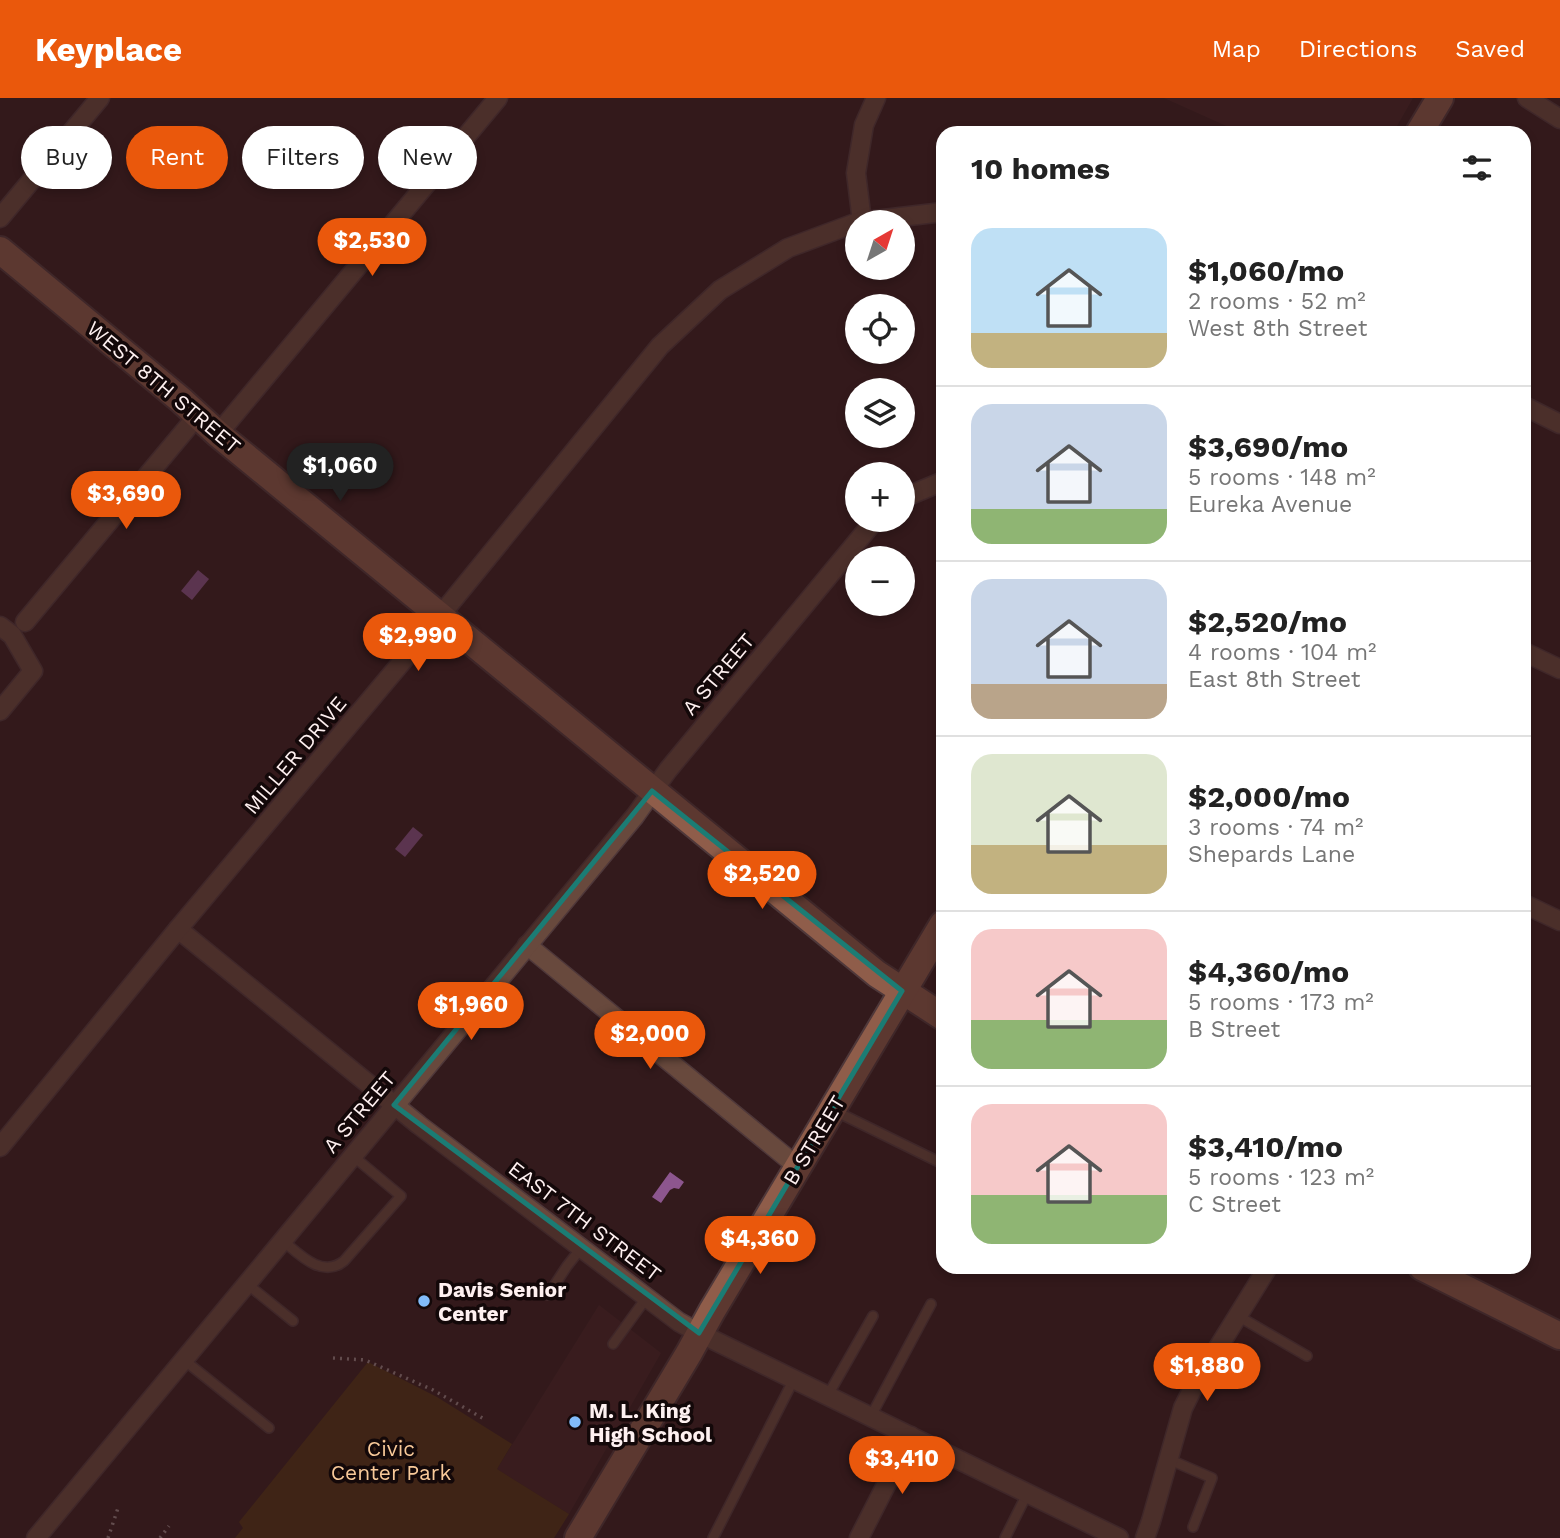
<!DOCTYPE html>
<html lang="en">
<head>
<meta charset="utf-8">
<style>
  :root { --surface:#fff; --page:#f6f6f6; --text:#222; --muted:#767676; --line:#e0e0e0; --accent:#ea580c }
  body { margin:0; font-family:"Work Sans",sans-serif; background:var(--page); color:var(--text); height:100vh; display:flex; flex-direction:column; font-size:26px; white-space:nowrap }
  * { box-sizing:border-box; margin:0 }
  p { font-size:23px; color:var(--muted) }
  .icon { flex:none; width:38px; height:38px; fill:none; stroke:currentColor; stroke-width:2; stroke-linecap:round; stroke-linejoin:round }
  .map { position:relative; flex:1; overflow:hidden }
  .side { position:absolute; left:936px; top:28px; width:595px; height:1148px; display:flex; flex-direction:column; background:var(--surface); border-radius:21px; box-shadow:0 4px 10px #0003 }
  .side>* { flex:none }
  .guide { position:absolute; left:21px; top:28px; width:665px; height:63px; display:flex; gap:14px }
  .needle { width:46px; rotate:39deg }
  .tools { position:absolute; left:845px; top:112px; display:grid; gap:14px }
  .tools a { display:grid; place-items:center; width:70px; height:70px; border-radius:50%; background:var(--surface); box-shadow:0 4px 10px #0003; font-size:35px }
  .price { position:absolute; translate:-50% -60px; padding:0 16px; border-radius:24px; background:var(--accent); color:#fff; font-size:23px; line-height:46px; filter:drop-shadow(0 2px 4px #0008) }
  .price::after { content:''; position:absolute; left:50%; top:42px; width:21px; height:16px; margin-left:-10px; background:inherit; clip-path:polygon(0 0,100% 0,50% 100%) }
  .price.current { background:#222; color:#fff }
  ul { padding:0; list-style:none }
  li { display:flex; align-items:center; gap:21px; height:175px; padding:0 35px }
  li+li { border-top:2px solid var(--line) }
  li span { display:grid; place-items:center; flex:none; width:196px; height:140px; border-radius:21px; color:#555 }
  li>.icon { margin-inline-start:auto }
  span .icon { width:84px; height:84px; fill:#fffc; stroke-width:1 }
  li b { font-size:30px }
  h2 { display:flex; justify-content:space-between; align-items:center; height:84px; padding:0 35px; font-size:30px }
  .tag { padding:0 24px; border-radius:32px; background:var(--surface); box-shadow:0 4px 10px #0003; font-size:24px; line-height:63px }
  .tag.current { background:var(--accent); color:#fff }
  header { display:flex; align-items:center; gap:42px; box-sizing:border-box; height:98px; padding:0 35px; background:var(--accent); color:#fff }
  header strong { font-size:33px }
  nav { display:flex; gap:38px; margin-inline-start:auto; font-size:24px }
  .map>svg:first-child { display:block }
</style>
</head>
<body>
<header>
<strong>Keyplace</strong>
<nav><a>Map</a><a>Directions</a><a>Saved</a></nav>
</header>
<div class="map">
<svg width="1560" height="1440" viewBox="0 0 1560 1440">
  <rect width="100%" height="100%" fill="#331a1c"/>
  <g fill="#412123">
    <polygon points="1164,0 1413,0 1393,35 1242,35"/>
    <polygon points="599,1207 661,1255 569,1416 497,1371"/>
  </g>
  <polygon fill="#4f3210" points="368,1264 437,1299 512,1346 497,1371 569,1416 554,1440 235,1440 243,1430 239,1424"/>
  <g fill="#8d568e">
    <polygon points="198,472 209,481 192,502 181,493"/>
    <polygon points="413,729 423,737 405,759 395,751"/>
    <polygon points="670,1074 684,1084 679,1091 674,1090 670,1092 661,1105 652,1099"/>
  </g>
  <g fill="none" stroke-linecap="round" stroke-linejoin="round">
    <g stroke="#4f383a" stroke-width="12">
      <g id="lane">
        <polyline points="835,1013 943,1066"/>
        <path d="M 282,1142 C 299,1156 322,1181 344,1163 L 401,1098 L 353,1058"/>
        <polyline points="247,1186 293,1223"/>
        <polyline points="548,1197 567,1168 582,1149"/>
        <polyline points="1238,1218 1307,1258"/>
        <polyline points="613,1246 647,1199"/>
        <polyline points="184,1262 269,1330"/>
        <polyline points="828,1297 873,1218"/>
        <polyline points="871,1318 931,1206"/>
        <polyline points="1168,1361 1212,1380 1193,1429"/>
        <polyline points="713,1440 794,1281"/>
        <polyline points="1005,1440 1027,1396"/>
      </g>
    </g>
    <g stroke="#4f383a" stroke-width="21">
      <g id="street">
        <polyline points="1527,0 1560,21"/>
        <polyline points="0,120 100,0"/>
        <polyline points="862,123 856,75 864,27 876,0"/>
        <polyline points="858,124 943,114"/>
        <polyline points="1524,308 1560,326"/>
        <polyline points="218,336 498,0"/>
        <polyline points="903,400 939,385 943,385"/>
        <polyline points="25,524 197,318"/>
        <polyline points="0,528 12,537 33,573 0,613"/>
        <polyline points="1524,554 1560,571"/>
        <polyline points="1524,806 1560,823"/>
        <polyline points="178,831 419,1027 679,1224 699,1235 1119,1440"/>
        <polyline points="527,847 798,1069"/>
        <polyline points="0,1049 178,831 422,540 660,248 720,192 788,150 858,124"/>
        <polyline points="36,1440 635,718 668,672 875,422"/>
        <polyline points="859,1440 911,1338"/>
        <polyline points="1145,1440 1151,1423 1183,1310 1193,1290 1268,1169"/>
      </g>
    </g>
    <g stroke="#4f383a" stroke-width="30">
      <g id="secondary">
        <polyline points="1419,35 1440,0"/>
        <polyline points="0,152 181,302 218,336 877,876 943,919"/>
        <polyline points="1422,1169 1560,1238"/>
        <polyline points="578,1440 689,1255 712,1213 943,826"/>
      </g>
    </g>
    <g stroke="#9d8a8b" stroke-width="3.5" stroke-dasharray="2 5" stroke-linecap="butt">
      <polyline points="333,1260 365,1262 433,1292 486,1322"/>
      <polyline points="108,1440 118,1410"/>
      <polyline points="160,1440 169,1428"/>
    </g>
    <use href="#lane" stroke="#68493d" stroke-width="9"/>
    <use href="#street" stroke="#68493d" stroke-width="18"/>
    <use href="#secondary" stroke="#8f5d4a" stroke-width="26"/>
  </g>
  <path d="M0 0H1560V1440H0ZM 652,693 L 902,893 L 699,1235 L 394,1007 Z" fill="#331a1c" fill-opacity=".55" fill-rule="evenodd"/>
  <path fill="none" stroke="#1b7c74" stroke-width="5" stroke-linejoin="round" d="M 652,693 L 902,893 L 699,1235 L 394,1007 Z"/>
  <g fill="#82bcfa" stroke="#130809" stroke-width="2.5">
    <circle cx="424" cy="1203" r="7"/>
    <circle cx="575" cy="1324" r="7"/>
  </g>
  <g text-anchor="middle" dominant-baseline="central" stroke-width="7" stroke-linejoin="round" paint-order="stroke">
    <g font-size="21" fill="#fef0f0" stroke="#130809">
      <text transform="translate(164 289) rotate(40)">WEST 8TH STREET</text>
      <text transform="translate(718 576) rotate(-50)">A STREET</text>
      <text transform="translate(295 657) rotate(-50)">MILLER DRIVE</text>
      <text transform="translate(359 1014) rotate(-50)">A STREET</text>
      <text transform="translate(814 1042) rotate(-59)">B STREET</text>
      <text transform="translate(585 1123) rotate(37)">EAST 7TH STREET</text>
    </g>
    <g font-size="21" font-weight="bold" fill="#fef0f0" stroke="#130809" text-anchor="start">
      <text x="438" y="1191">Davis Senior<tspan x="438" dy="24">Center</tspan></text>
      <text x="589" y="1312">M. L. King<tspan x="589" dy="24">High School</tspan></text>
    </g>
    <g font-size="21" fill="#f8c999" stroke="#130809">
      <text x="391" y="1350">Civic<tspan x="391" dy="24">Center Park</tspan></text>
    </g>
  </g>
</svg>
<div class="tools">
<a><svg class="needle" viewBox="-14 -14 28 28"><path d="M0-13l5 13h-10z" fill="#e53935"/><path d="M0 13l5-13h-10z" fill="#767676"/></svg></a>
<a><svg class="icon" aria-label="locate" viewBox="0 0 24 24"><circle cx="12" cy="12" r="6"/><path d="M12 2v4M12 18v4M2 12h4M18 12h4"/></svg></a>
<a><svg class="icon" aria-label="layers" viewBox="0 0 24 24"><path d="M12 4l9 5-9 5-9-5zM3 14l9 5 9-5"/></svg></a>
<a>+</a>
<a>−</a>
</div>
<b class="price" style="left:372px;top:180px">$2,530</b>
<b class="price current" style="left:340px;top:405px">$1,060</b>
<b class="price" style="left:126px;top:433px">$3,690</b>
<b class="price" style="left:418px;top:575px">$2,990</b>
<b class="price" style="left:762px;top:813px">$2,520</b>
<b class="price" style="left:471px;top:944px">$1,960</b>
<b class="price" style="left:650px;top:973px">$2,000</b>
<b class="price" style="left:760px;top:1178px">$4,360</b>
<b class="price" style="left:1207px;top:1305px">$1,880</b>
<b class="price" style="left:902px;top:1398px">$3,410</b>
<div class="guide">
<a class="tag">Buy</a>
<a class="tag current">Rent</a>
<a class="tag">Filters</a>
<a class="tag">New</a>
</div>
<section class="side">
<h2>10 homes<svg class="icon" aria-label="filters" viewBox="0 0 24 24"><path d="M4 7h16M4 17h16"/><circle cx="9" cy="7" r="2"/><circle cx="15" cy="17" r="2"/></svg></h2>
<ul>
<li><span style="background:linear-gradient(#bfe0f5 75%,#c2b280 0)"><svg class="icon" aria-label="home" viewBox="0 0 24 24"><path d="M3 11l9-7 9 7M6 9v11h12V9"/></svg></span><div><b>$1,060/mo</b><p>2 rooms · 52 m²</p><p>West 8th Street</p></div></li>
<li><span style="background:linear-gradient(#c9d6e8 75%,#8fb573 0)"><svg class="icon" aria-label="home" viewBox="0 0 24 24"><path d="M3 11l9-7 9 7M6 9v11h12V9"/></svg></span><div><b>$3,690/mo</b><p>5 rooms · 148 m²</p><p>Eureka Avenue</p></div></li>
<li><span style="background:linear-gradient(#c9d6e8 75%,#b9a48a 0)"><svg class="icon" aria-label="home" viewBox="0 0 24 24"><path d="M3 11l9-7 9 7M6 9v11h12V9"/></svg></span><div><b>$2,520/mo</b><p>4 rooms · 104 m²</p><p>East 8th Street</p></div></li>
<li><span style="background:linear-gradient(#dfe7d0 65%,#c2b280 0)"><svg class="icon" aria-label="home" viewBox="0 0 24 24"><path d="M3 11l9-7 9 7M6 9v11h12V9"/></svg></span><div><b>$2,000/mo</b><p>3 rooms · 74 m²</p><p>Shepards Lane</p></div></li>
<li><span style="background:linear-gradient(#f6c9c9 65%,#8fb573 0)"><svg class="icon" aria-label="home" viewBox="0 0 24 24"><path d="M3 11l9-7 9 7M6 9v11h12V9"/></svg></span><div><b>$4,360/mo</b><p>5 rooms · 173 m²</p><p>B Street</p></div></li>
<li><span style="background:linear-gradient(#f6c9c9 65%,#8fb573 0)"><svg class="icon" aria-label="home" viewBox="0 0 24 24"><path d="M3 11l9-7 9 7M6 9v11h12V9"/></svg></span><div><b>$3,410/mo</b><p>5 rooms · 123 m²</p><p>C Street</p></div></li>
</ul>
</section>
</div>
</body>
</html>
